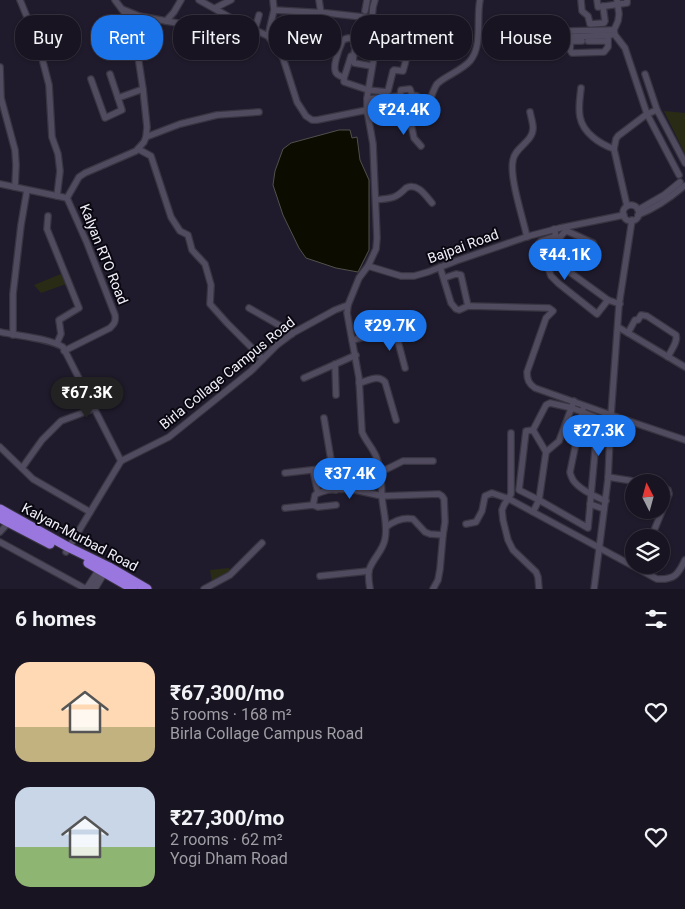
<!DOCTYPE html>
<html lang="en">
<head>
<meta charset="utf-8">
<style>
  :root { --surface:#181421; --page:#25212e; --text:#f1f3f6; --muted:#9f9ea5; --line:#36333f; --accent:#1a73e8 }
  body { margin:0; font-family:Roboto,sans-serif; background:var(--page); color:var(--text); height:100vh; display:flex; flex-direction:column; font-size:19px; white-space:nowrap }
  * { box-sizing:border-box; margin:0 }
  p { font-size:16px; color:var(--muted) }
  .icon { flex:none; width:28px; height:28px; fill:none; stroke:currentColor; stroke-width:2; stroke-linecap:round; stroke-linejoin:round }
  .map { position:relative; height:589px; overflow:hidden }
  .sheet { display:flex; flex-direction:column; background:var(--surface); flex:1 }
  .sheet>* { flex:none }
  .banner { position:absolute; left:15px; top:15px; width:655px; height:45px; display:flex; gap:10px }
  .needle { width:32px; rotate:354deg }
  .tools { position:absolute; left:625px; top:474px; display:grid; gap:10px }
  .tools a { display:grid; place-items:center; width:45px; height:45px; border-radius:50%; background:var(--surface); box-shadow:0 1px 4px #0004,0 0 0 1px var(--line); font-size:25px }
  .price { position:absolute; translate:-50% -42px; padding:0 11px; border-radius:18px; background:var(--accent); color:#fff; font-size:16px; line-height:32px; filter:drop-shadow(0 1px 2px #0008) }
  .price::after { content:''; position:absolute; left:50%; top:30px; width:15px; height:11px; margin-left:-8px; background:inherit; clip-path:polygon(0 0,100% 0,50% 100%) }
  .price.selected { background:#222; color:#fff }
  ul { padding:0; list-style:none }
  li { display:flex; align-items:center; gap:15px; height:125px; padding:0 15px }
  li span { display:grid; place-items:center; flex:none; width:140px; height:100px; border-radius:15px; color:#555 }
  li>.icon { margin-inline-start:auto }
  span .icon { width:60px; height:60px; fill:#fffc; stroke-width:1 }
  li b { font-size:21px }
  h2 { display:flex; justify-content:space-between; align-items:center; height:60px; padding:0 15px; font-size:21px }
  .chip { padding:0 18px; border-radius:20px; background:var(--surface); box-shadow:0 1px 4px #0004,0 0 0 1px var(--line); font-size:18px; line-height:45px }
  .chip.selected { background:var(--accent); color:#fff }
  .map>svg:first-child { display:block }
</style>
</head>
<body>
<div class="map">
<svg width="685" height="589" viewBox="0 0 685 589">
  <rect width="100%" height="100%" fill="#201b2c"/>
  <g fill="#2a2b15">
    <polygon points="664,111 685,113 685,154"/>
    <polygon points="61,274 66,284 41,293 34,285"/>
    <polygon points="229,568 231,573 212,582 210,570"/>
  </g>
  <polygon fill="#0c0c00" stroke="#51504b" points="339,130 350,130 352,138 357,137 360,160 369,180 369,250 358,272 336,268 306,258 299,248 283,215 273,185 275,171 283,149 291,143"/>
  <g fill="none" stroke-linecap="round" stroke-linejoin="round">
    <g stroke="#383542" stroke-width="8">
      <g id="minor">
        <polyline points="20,0 34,34 42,58 49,85 52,137 58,154 60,171 57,196"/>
        <polyline points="199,0 240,23 268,36 283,58 297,102 306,116 312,120 317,120 367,110"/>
        <polyline points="273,0 274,10"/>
        <polyline points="319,0 321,13"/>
        <polyline points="581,0 582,11 588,16 590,24 604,23 605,21 603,6"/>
        <polyline points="597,0 598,7 627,3 627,0"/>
        <polyline points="617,0 619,14 618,21 614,30 615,35 625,48 647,114 679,175"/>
        <polyline points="215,8 231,0"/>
        <polyline points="122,9 139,16 188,25 204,26"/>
        <polyline points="365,11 367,0"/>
        <polyline points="166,21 174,12 181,0"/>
        <polyline points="375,25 409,23 449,29"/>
        <polyline points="255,29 259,15"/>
        <polyline points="570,31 614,30"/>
        <polyline points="268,36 274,10 327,13 372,18"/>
        <polyline points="570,37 611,35"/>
        <polyline points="571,37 570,50 572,53 604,52 608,47 608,36"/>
        <polyline points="345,39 349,38 354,40 354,45"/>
        <polyline points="571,41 582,41"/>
        <polyline points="588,41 608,41"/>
        <path d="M 342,42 C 339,49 331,69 337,74 C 337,75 343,77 344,78 L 344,82 L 368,90 L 387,92 L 388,91 L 393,71 L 394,70 L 403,71 L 406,60 L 405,59 C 392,55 386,55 374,57"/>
        <polyline points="374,45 378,44 381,41 381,38 375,36"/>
        <path d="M 372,66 L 354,63 L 353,60 C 354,54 357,35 359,31 C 363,26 370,27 375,27"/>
        <polyline points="0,67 1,98 15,150 16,165 15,187"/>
        <polyline points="645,74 657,110 685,163"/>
        <polyline points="344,78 351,56"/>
        <polyline points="91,79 105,118 122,110 110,74"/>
        <path d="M 581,88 C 580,98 578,107 580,117 C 583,133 600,144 614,149 L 627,206"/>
        <polyline points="118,98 143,89"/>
        <polyline points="367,99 400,96 401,90 410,89 412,95 417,96 417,106 401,108"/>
        <polyline points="403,112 411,124 414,138 421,146"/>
        <path d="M 367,113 C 387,112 410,114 428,106 C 430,100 434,88 437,84 C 445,76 461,71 470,61 C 483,45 476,19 480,0"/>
        <polyline points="146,137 180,124 217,115 259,112"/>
        <polyline points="138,149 151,156 171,217 180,231 188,235 192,250 205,264 211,285 210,304 227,323 263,359"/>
        <polyline points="614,149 616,139 618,136 647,114 657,110"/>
        <polyline points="0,184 67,198"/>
        <polyline points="67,198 79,177 85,173 136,151 144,142 146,137 147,127 143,89 136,43 132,29 124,12 115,0"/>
        <path d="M 376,200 C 382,199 391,199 396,196 C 400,194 403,191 406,188 C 417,182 426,196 432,203"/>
        <circle cx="631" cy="213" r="8"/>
        <polyline points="638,210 664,195 680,182"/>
        <path d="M 638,215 C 656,208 670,198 684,186"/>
        <polyline points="48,216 47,229 79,308 59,320 61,334 57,343"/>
        <polyline points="554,229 556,236 541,241 539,243 551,276 558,283 597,314 608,300 620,304"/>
        <path d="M 527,237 C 523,218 509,177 513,160 C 515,147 533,142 533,128 C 533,123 531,117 530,112"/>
        <polyline points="556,241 564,268 608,300"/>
        <path d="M 556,244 C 559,240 562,232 567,231 L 593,243 L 594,245 L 588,258 L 558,242"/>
        <polyline points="368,266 401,276 414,276 428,272 456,261 529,236 560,228 624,215"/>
        <path d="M 440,267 L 451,303 L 456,309 L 459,310 L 468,306 L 549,308 L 553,311 L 546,318 L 527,372 C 527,380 529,384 535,388 L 611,415 L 685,440"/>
        <polyline points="444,278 456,274 461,275 468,306"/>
        <polyline points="249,308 284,328 292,334"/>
        <polyline points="618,327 685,367"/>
        <polyline points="395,330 405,368"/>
        <path d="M 0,332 C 18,336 48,338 63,347 L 121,461"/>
        <path d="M 628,333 L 635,320 L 638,320 L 641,315 L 647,316 L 676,335 C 678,342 671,350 668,357"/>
        <polyline points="13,335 13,294 21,225 27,190"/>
        <polyline points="352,340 404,328"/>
        <path d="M 64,351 L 110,328 C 114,324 116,322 115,315 L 87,243 L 67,198"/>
        <polyline points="335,364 336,395"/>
        <polyline points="304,378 356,355"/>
        <path d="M 359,383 C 368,381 378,374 385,382 L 396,420"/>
        <path d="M 583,409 L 570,472 C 570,474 572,478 573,480 C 579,489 596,497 606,501"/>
        <polyline points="324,418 336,490"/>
        <polyline points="533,430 546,405 550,403 572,408 595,417 597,429 588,528 539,500 546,452 559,441 574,401"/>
        <polyline points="511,433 511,494 504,505 502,510 503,520 508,540 513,550 536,572 538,577 539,589"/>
        <polyline points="0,447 33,479 90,512"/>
        <polyline points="22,468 42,440 61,421 93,409"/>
        <polyline points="313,470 318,493"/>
        <polyline points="380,470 387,469 403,461 433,461"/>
        <polyline points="285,473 320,469"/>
        <polyline points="608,477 639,482"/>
        <polyline points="590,504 604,509"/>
        <polyline points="313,505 315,495 318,493 328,490 343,489 355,490 382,496 439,494 442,496 444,499 445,522 443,535"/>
        <polyline points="285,508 313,505 318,507 336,505"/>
        <polyline points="533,512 539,500 519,490 526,431 533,430 546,452"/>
        <path d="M 466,524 L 476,522 L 482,511 L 485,496 L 492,493 L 509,499 L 657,579 C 674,580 678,575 685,560"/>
        <path d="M 386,527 C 394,521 403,517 413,519 L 425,532 L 430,534 L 443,535 L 440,569 L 438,580 L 433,589"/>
        <polyline points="0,532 9,522"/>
        <polyline points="651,538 669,494 668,490 661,487"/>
        <polyline points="0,542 86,589"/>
        <polyline points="66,552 121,461 169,437 251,371 277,345 293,333 335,310 348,305"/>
        <polyline points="320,576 369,571"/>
        <polyline points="204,589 230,575 262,543"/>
        <path d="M 370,589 C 369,583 368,576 369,570 C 373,558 383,551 385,539 C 388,525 383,511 382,497 C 381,484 382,471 377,459 C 374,449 366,442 362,432 L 359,378 L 347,313 L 348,305 L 359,278 L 368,266 L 376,249 L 377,238 L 373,144 L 367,110 L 367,98 L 374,57 L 375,25 L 372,18 L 373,7 L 375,0"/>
        <polyline points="594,589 608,479 611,415 619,305 632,220"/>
      </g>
    </g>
    <g stroke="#383542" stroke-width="9">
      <g id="tertiary">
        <polyline points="87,589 102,566"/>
        <polyline points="94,589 105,571"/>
      </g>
    </g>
    <g stroke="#383542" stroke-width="11">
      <g id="trunk">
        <polyline points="0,509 68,547 109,567 147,589"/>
        <polyline points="0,518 50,544"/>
        <polyline points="88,563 133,589"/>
      </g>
    </g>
    <use href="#minor" stroke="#514b5f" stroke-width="5.5"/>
    <use href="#tertiary" stroke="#514b5f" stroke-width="7"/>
    <use href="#trunk" stroke="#9977de" stroke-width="9"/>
  </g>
  <g text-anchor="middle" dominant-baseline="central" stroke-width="4" stroke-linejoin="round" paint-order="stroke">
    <g font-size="14" fill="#f2effb" stroke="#09070f">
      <text transform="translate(463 246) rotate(-20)">Bajpai Road</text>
      <text transform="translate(104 254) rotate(68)">Kalyan RTO Road</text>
      <text transform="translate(227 373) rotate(-39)">Birla Collage Campus Road</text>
      <text transform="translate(80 537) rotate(28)">Kalyan-Murbad Road</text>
    </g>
  </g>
</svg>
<div class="tools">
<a><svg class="needle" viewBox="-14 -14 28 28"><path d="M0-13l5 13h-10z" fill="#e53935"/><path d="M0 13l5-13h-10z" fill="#9f9ea5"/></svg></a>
<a><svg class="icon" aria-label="layers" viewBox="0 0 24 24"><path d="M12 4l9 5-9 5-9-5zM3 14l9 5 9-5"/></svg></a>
</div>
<b class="price" style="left:404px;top:136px">₹24.4K</b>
<b class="price" style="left:565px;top:281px">₹44.1K</b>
<b class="price" style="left:390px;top:352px">₹29.7K</b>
<b class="price selected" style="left:87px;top:419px">₹67.3K</b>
<b class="price" style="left:599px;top:457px">₹27.3K</b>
<b class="price" style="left:350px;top:500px">₹37.4K</b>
<div class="banner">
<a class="chip">Buy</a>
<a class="chip selected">Rent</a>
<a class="chip">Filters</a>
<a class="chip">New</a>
<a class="chip">Apartment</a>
<a class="chip">House</a>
</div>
</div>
<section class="sheet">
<h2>6 homes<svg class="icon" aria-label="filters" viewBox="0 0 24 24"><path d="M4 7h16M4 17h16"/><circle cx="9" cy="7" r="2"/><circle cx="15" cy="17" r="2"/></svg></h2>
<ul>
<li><span style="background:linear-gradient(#ffd9b3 65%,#c2b280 0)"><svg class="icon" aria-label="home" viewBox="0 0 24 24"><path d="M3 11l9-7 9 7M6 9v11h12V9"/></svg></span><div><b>₹67,300/mo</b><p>5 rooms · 168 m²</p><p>Birla Collage Campus Road</p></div><svg class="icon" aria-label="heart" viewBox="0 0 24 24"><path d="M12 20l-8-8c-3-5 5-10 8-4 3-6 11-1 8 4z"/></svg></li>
<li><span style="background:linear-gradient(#c9d6e8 60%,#8fb573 0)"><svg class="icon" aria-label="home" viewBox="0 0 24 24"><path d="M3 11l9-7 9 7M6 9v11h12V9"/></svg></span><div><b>₹27,300/mo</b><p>2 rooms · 62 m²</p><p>Yogi Dham Road</p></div><svg class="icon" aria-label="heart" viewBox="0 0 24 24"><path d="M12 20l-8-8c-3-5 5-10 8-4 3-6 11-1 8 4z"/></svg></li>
</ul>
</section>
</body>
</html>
